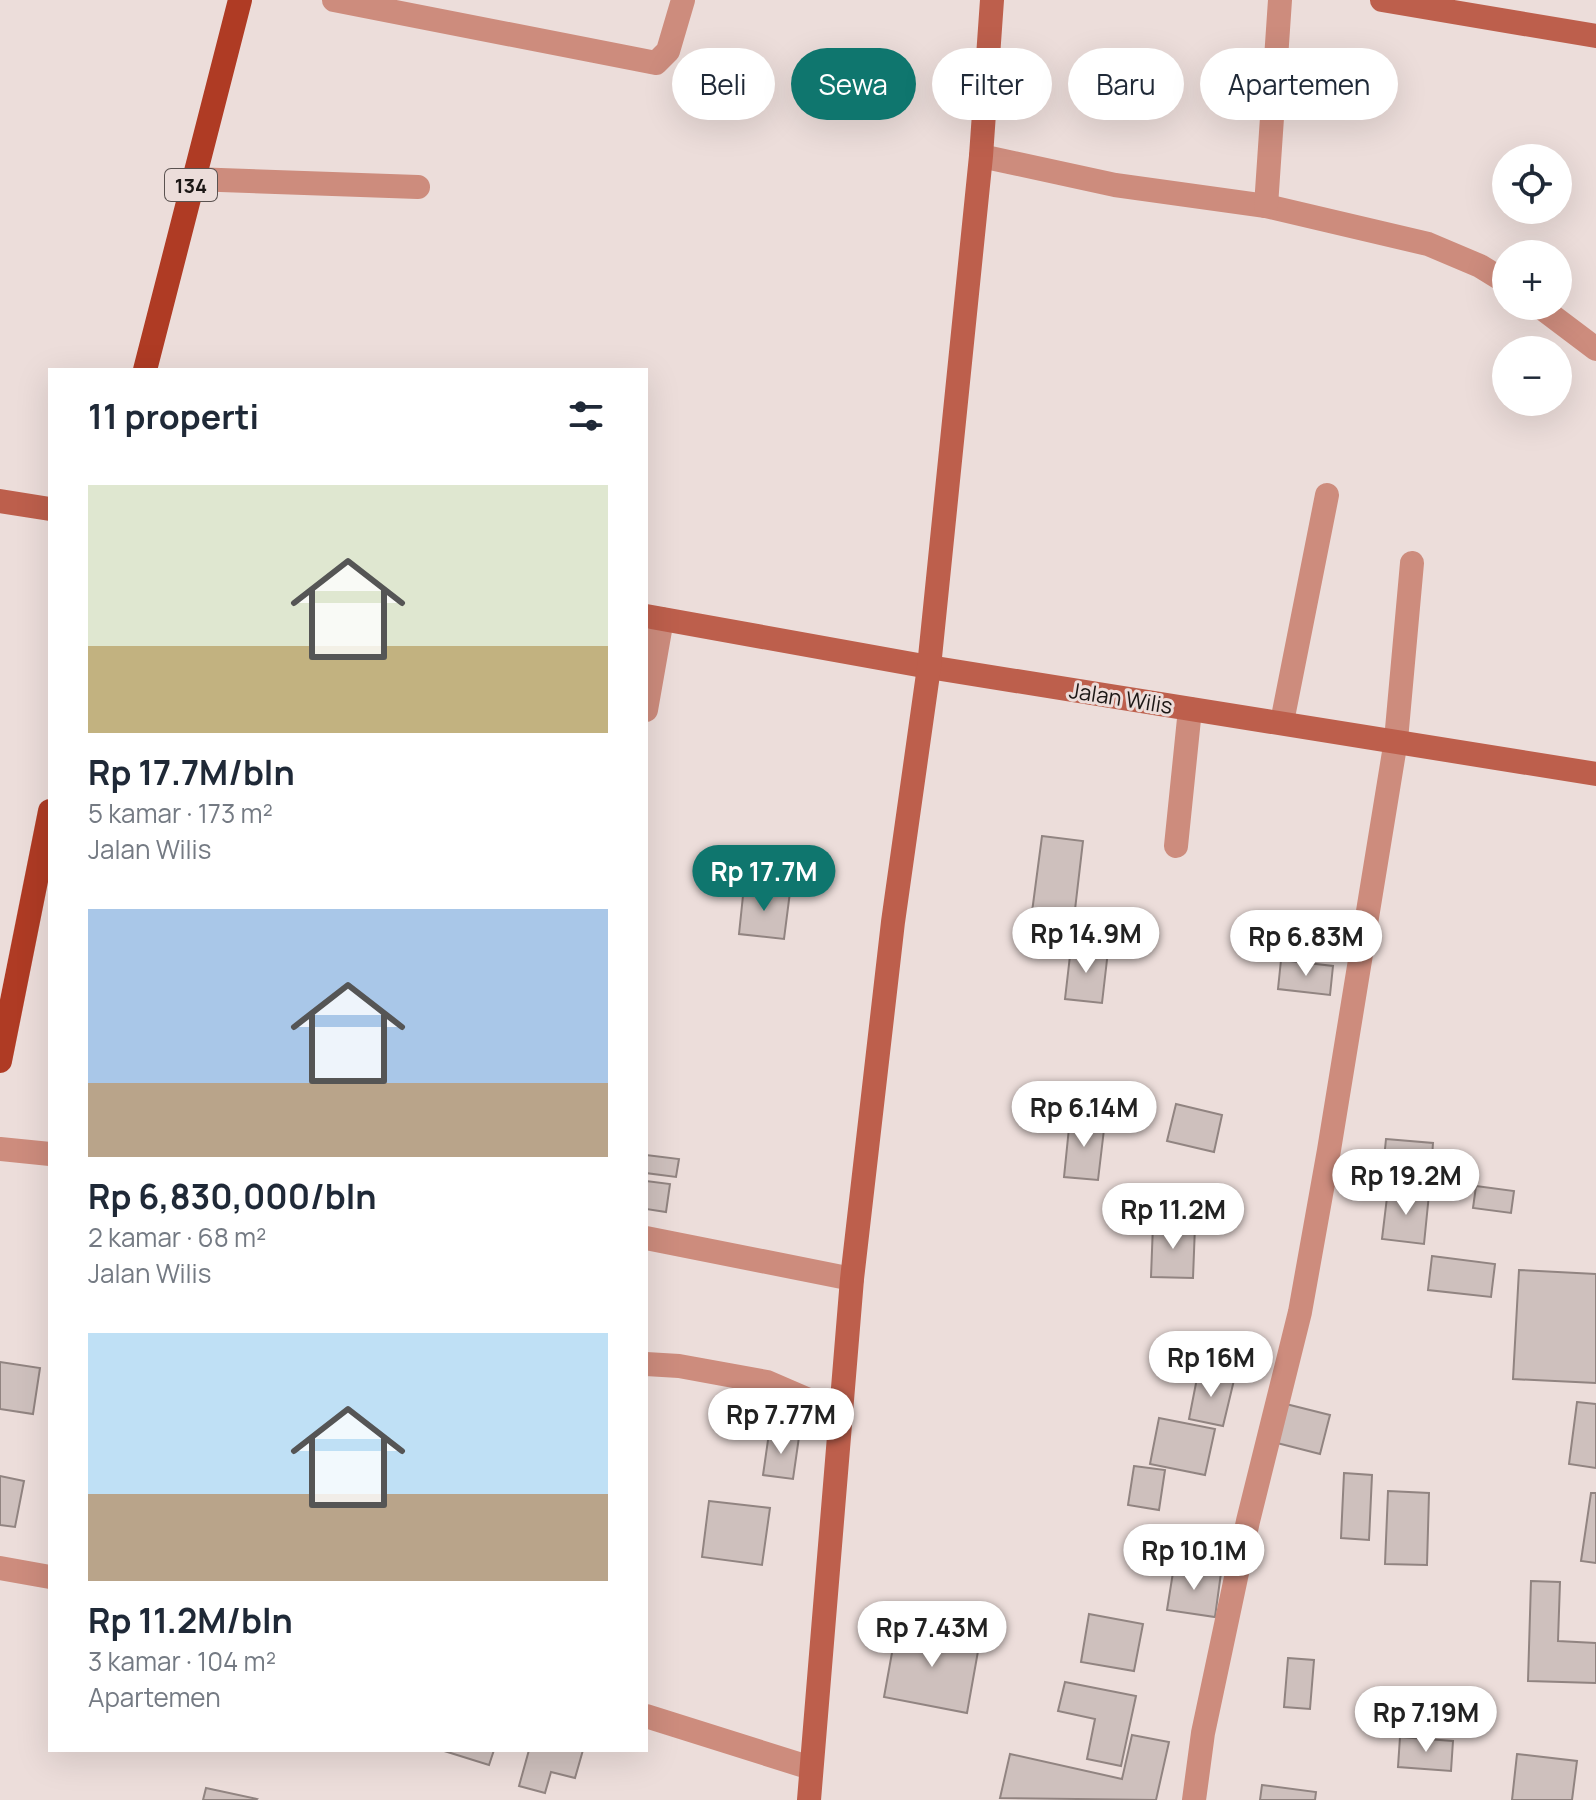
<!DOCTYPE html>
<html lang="id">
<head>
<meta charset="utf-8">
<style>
  :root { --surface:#fff; --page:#f2f2f3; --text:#1f2937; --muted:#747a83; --accent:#0f766e }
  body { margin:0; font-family:Manrope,sans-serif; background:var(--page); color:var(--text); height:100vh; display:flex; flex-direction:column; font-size:30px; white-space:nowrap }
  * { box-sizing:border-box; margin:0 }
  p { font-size:26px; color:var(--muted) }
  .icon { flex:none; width:44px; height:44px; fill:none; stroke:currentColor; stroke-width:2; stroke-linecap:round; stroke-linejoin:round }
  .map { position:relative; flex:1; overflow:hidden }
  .drawer { position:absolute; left:48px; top:368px; width:600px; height:1384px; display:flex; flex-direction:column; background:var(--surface); border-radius:0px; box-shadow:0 8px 32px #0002 }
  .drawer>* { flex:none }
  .hud { position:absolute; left:672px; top:48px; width:760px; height:72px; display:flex; gap:16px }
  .fabs { position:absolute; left:1492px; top:144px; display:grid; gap:16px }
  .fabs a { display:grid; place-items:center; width:80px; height:80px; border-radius:50%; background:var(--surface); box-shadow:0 8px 32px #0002; font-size:40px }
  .price { position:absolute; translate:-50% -68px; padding:0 18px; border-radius:28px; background:#fff; color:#222; font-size:26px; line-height:52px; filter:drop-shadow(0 2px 4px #0008) }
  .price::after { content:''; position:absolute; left:50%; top:48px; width:24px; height:18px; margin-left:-12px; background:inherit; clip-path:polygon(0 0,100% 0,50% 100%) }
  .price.active { background:var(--accent); color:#fff }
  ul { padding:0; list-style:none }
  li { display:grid; align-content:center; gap:16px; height:424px; padding:0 40px }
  li span { display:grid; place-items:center; height:248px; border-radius:0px; color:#555 }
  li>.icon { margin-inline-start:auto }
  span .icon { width:144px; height:144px; fill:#fffc; stroke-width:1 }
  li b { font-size:34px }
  h2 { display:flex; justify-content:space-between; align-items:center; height:96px; padding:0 40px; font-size:34px }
  .tag { padding:0 28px; border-radius:36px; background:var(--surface); box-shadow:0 8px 32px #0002; font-size:28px; line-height:72px }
  .tag.active { background:var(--accent); color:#fff }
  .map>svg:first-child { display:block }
</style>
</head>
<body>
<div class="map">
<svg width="1596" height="1800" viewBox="0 0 1596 1800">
  <rect width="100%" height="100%" fill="#ecddda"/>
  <g fill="#cec0bd" stroke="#918481" stroke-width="2">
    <polygon points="1042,836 1083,841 1074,918 1032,912"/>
    <polygon points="744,886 790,892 784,939 739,934"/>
    <polygon points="1071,947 1108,951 1102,1003 1065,999"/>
    <polygon points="1281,960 1333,966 1330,995 1278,989"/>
    <polygon points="1176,1104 1222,1115 1214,1152 1167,1141"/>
    <polygon points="1070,1118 1105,1121 1098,1180 1064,1177"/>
    <polygon points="1386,1139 1433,1143 1431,1173 1383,1169"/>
    <polygon points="646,1155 679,1159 676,1177 646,1173"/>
    <polygon points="646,1181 670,1184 666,1212 646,1209"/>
    <polygon points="1476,1186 1514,1191 1511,1213 1473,1208"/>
    <polygon points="1388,1189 1429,1194 1424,1244 1382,1239"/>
    <polygon points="1153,1224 1195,1226 1193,1278 1151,1277"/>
    <polygon points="1432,1256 1495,1264 1491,1297 1428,1290"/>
    <polygon points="1519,1270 1596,1274 1596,1383 1513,1379"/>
    <polygon points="0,1362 40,1368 33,1414 0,1409"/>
    <polygon points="1198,1373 1234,1380 1223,1426 1189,1419"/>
    <polygon points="1577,1402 1596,1404 1596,1468 1569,1464"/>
    <polygon points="1286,1404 1330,1415 1320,1454 1277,1443"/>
    <polygon points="1159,1418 1215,1429 1205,1475 1150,1464"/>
    <polygon points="769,1433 799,1437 793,1479 763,1475"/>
    <polygon points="1134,1466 1165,1470 1159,1510 1128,1505"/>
    <polygon points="1344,1473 1372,1475 1369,1540 1341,1538"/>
    <polygon points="0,1476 24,1481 15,1527 0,1525"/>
    <polygon points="1388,1491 1429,1493 1427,1565 1385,1564"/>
    <polygon points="1591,1493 1596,1493 1596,1563 1581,1561"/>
    <polygon points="709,1501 770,1508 762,1565 702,1557"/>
    <polygon points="1174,1566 1221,1573 1215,1617 1167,1610"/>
    <polygon points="1531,1581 1560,1582 1558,1641 1596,1643 1596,1683 1528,1681"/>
    <polygon points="1089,1614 1143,1624 1134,1671 1081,1662"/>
    <polygon points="897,1625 980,1640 967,1713 884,1697"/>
    <polygon points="1288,1658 1314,1660 1310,1709 1284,1707"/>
    <polygon points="1065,1682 1136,1696 1121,1766 1087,1759 1095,1719 1058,1711"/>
    <polygon points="1132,1735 1169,1742 1156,1800 1000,1798 1010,1754 1122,1779"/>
    <polygon points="1400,1737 1453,1741 1451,1771 1398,1767"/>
    <polygon points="441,1750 494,1750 489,1765"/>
    <polygon points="529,1750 583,1750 575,1778 551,1772 545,1793 519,1786"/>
    <polygon points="1517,1754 1577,1761 1572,1800 1512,1800"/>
    <polygon points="1262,1785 1316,1792 1315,1800 1260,1800"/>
    <polygon points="206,1788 257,1799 256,1800 203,1800"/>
  </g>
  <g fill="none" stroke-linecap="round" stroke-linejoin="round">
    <g stroke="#cd8c7d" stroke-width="24">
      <polyline points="334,0 656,63 668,51 683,0"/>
      <polyline points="981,156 1115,185 1266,206 1428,244 1480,266 1506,282"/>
      <polyline points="192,179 418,187"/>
      <polyline points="1266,206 1280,0"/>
      <polyline points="1539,306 1596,349"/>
      <polyline points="646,710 662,619"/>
      <polyline points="1282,722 1327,495"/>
      <polyline points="1176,846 1190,709"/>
      <polyline points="0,1149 50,1154"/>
      <polyline points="646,1238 852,1279"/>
      <polyline points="646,1364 679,1366 767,1382 841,1414"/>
      <polyline points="0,1568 50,1577"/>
      <polyline points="646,1716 811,1768"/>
      <polyline points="1194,1800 1203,1733 1248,1521 1300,1312 1329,1150 1396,740 1412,563"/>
    </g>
    <g stroke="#bd5f4c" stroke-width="24">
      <polyline points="1382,0 1596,36"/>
      <polyline points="0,501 50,509"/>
      <polyline points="646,616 929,667 1596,774"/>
      <polyline points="809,1800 852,1279 893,922 929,667 981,156 992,0"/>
    </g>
    <g stroke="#af3b24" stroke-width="24">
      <polyline points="145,370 240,0"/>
      <polyline points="0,1061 50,811"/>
    </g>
  </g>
  <g text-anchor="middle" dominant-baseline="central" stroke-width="6" stroke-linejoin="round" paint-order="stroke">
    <rect fill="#ecddda" stroke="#5a5250" stroke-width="2" x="165" y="169" width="52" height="32" rx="6"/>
    <g font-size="20" font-weight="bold" fill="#1c1715">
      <text x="191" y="185">134</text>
    </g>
    <g font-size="22" fill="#1c1715" stroke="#ecddda">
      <text transform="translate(1121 698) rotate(9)">Jalan Wilis</text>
    </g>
  </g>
</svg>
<div class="fabs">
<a><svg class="icon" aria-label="locate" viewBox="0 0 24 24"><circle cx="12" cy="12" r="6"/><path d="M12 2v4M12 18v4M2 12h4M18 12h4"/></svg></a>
<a>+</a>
<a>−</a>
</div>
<b class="price active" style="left:764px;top:913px">Rp 17.7M</b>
<b class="price" style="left:1086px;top:975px">Rp 14.9M</b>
<b class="price" style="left:1306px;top:978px">Rp 6.83M</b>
<b class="price" style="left:1084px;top:1149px">Rp 6.14M</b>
<b class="price" style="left:1406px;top:1217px">Rp 19.2M</b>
<b class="price" style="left:1173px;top:1251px">Rp 11.2M</b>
<b class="price" style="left:1211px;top:1399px">Rp 16M</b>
<b class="price" style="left:781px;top:1456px">Rp 7.77M</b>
<b class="price" style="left:1194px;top:1592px">Rp 10.1M</b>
<b class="price" style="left:932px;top:1669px">Rp 7.43M</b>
<b class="price" style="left:1426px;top:1754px">Rp 7.19M</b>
<div class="hud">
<a class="tag">Beli</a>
<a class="tag active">Sewa</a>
<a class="tag">Filter</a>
<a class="tag">Baru</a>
<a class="tag">Apartemen</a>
</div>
<section class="drawer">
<h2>11 properti<svg class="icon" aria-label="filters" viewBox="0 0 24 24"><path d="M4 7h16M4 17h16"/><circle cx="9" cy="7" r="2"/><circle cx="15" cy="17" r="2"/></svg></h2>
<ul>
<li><span style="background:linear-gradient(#dfe7d0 65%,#c2b280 0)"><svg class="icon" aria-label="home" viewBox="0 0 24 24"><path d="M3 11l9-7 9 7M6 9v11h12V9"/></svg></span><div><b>Rp 17.7M/bln</b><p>5 kamar · 173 m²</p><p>Jalan Wilis</p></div></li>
<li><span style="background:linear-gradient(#a9c7e8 70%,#b9a48a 0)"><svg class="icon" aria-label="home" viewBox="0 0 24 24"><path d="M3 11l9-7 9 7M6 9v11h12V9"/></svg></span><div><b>Rp 6,830,000/bln</b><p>2 kamar · 68 m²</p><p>Jalan Wilis</p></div></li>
<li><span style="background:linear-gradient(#bfe0f5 65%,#b9a48a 0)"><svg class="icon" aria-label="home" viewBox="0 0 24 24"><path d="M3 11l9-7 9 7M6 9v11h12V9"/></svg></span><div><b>Rp 11.2M/bln</b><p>3 kamar · 104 m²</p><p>Apartemen</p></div></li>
</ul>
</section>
</div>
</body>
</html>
